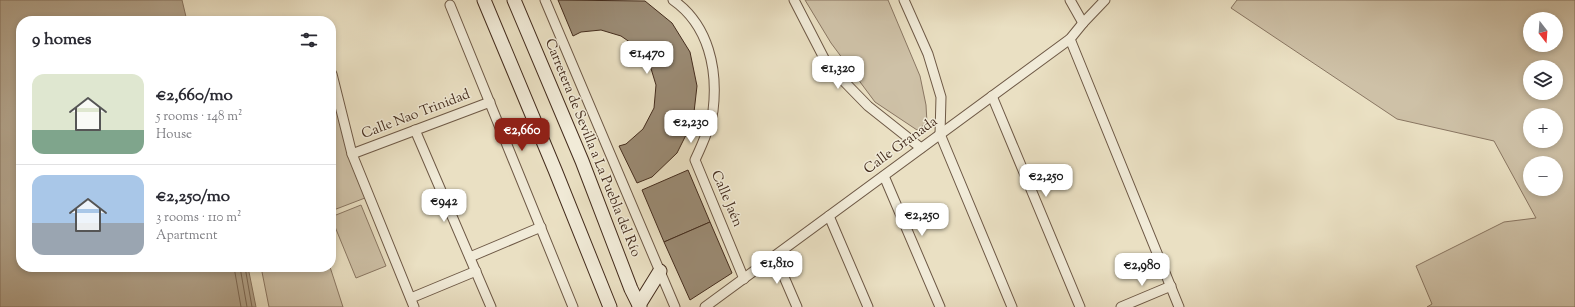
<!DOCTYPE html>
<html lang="en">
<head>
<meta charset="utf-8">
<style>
  :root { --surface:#fff; --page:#f2f2f3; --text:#2b2b33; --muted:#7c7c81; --line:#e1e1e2; --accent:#8f2418 }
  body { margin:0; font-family:"Sorts Mill Goudy",serif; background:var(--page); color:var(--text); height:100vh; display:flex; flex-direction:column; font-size:15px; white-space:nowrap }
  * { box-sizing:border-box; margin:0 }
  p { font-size:13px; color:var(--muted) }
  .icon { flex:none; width:22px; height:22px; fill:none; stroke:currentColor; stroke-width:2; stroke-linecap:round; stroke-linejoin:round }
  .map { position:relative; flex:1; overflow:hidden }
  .sheet { position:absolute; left:16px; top:16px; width:320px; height:256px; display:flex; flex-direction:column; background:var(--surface); border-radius:16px; box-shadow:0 2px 6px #0003 }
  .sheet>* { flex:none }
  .needle { width:26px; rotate:163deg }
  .fabs { position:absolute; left:1523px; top:12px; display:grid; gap:8px }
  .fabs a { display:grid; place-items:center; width:40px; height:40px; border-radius:50%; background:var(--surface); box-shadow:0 2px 6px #0003; font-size:20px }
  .price { position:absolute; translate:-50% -34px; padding:0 9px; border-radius:8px; background:#fff; color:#222; font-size:13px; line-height:26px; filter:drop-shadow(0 1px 2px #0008) }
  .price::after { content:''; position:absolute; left:50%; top:24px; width:12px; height:9px; margin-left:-6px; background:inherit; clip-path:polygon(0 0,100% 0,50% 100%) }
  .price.selected { background:var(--accent); color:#fff }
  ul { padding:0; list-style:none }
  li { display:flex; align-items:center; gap:12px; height:100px; padding:0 16px }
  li+li { border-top:1px solid var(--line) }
  li span { display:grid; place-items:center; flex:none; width:112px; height:80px; border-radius:12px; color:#555 }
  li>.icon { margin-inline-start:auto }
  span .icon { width:48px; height:48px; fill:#fffc; stroke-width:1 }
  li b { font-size:17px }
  h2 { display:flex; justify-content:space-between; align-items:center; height:48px; padding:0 16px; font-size:17px }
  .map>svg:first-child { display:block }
</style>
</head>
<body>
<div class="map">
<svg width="1575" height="307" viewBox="0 0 1575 307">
  <rect width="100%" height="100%" fill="#eae0c3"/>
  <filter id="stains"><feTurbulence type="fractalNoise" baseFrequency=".005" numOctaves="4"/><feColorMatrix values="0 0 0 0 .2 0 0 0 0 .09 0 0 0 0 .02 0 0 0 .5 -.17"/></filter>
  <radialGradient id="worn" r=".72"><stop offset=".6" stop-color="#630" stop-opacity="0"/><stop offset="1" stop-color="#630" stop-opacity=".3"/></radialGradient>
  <g fill="#cec1a7" stroke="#897662" fill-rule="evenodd">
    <polygon points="805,0 888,0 920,76 926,105 927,123 917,130 875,102 831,43"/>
    <path d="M 1237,0 L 1575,0 L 1575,307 L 1427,307 L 1432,304 L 1416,266 L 1504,222 L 1536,218 L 1494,141 L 1397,119 L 1231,8 ZM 1530,19 L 1556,19 L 1556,45 L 1530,45 ZM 1530,67 L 1556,67 L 1556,93 L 1530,93 ZM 1530,115 L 1556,115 L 1556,141 L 1530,141 ZM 1530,163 L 1556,163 L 1556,189 L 1530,189 Z"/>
    <polygon points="331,75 365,198 331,211"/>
    <polygon points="361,205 386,266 356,278 331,217"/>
    <polygon points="261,267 330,267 343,307 269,307"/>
  </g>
  <polygon fill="#b2a38b" stroke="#86735f" points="0,0 182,0 187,21 21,21 21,267 248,267 256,307 0,307"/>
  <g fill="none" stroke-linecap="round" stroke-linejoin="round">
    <g stroke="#7b6854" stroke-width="1">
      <polyline points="234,267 241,307"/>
      <polyline points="240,267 247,307"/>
      <polyline points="245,267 252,307"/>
    </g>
  </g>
  <g fill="#9a8a73" stroke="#442c1d">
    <polygon points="558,0 645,1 672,23 690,52 697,86 693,121 677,153 652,177 637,183 619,146 626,144 643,129 654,108 656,85 649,62 637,47 621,36 601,30 581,32 573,36"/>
    <polygon points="688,170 710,222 664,242 642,190"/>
    <polygon points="710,222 732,273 690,300 664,242"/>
  </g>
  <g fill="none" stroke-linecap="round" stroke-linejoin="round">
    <g stroke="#6e5946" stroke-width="11">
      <g id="street">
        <polyline points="545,0 675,307"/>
        <path d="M 673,0 C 709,25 718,70 713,111 C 710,128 702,145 695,160 L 744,279"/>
        <polyline points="794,0 827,64 868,106 921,148"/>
        <polyline points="904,0 928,54 941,97 940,134 1012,307"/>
        <polyline points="1070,0 1083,23"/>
        <polyline points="450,5 573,307"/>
        <polyline points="1070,39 1179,307"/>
        <polyline points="332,74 352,154 414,307"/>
        <polyline points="992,96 1080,307"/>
        <polyline points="415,130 491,307"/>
        <polyline points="352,154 490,102"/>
        <polyline points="884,176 940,307"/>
        <polyline points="829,216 868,307"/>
        <polyline points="775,256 797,307"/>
        <polyline points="470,257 541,227"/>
        <polyline points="411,298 476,271"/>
        <polyline points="705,307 1070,39 1083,23 1105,0"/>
        <polyline points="1121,307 1171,286"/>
      </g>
    </g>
    <g stroke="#442c1d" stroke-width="15">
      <g id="secondary">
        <polyline points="484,0 555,170 610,307"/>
        <polyline points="514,0 582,161 631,289 640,307"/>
        <polyline points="639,305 660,271"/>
      </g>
    </g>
    <use href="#street" stroke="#f1ebd8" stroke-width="9"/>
    <use href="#secondary" stroke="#f1ebd8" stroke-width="13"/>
  </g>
  <g text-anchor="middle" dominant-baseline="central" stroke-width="3" stroke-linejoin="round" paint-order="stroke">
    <g font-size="14" fill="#442c1d" stroke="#f1ebd8">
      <text transform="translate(416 115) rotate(-21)">Calle Nao Trinidad</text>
      <text transform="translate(901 146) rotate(-36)">Calle Granada</text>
      <text transform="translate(592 148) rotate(68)">Carretera de Sevilla a La Puebla del Río</text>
      <text transform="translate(726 199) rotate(67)">Calle Jaén</text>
    </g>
  </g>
  <rect width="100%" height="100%" filter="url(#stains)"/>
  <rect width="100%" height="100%" fill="url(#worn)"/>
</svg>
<div class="fabs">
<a><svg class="needle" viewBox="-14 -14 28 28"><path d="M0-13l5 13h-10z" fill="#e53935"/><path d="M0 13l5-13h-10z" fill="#7c7c81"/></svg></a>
<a><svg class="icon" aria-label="layers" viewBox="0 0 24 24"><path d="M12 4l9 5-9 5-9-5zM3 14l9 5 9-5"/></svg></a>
<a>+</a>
<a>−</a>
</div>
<b class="price" style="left:647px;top:75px">€1,470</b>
<b class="price" style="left:838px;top:90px">€1,320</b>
<b class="price" style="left:691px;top:144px">€2,230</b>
<b class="price selected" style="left:522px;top:152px">€2,660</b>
<b class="price" style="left:1046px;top:198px">€2,250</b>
<b class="price" style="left:444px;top:223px">€942</b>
<b class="price" style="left:922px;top:237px">€2,250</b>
<b class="price" style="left:777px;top:285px">€1,810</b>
<b class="price" style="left:1142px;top:287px">€2,980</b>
<section class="sheet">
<h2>9 homes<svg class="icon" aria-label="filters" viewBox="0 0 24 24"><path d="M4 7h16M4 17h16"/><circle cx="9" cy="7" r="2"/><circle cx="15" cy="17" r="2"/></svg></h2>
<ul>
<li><span style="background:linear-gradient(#dfe7d0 70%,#7fa58c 0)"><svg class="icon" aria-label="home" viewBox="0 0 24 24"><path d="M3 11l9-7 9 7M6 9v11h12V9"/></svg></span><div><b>€2,660/mo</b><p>5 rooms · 148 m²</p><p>House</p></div></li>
<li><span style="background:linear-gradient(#a9c7e8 60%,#9aa5b1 0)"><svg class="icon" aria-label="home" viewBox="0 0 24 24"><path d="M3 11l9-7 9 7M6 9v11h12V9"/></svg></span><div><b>€2,250/mo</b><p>3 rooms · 110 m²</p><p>Apartment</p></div></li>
</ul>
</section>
</div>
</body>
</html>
